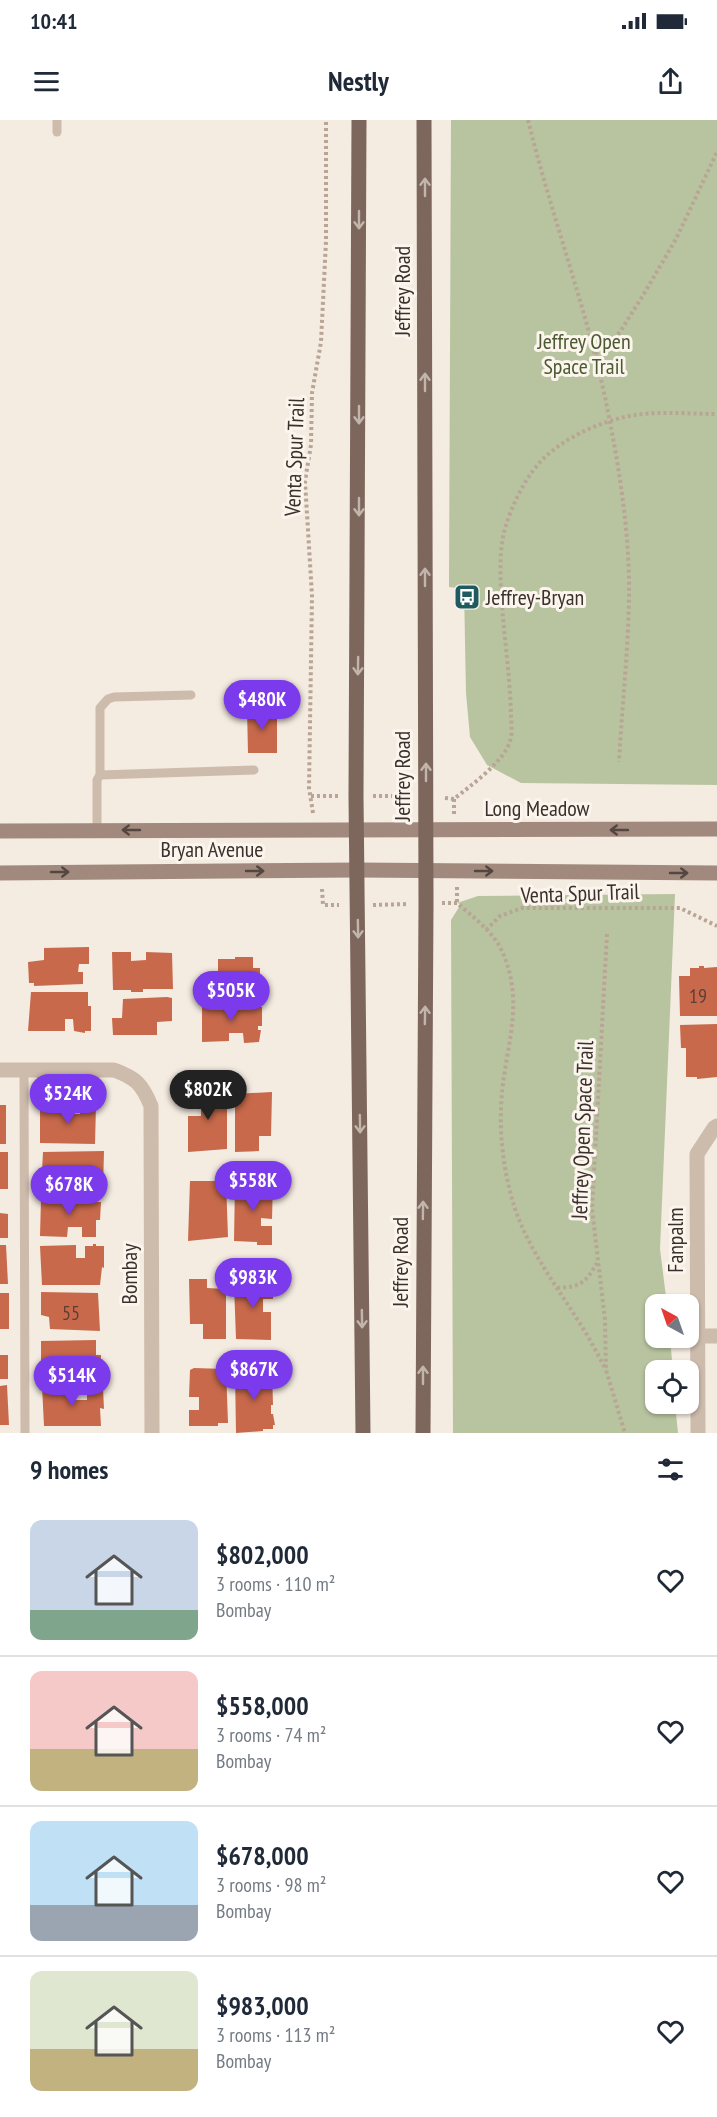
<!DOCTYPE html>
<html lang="en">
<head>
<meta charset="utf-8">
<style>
  :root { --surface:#fff; --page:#f2f2f3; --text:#1f2937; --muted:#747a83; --line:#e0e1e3; --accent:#7c3aed }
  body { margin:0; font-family:"PT Sans Narrow",sans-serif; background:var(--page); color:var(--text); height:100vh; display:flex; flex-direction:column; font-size:22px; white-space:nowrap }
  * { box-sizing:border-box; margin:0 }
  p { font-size:20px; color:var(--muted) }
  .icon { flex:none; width:33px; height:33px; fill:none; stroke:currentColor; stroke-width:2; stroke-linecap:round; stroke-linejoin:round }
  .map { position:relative; height:1313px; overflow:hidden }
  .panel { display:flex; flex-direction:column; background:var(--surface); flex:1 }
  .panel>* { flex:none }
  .needle { width:39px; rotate:320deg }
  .buttons { position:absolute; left:645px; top:1174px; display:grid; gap:12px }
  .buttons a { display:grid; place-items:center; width:54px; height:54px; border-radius:12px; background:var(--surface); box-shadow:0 2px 4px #0004; font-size:30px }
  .price { position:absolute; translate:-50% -51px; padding:0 14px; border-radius:21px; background:var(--accent); color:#fff; font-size:20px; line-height:39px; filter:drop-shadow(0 2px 3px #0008) }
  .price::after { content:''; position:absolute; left:50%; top:36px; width:18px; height:14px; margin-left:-9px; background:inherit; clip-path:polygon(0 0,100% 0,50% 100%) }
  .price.active { background:#222; color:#fff }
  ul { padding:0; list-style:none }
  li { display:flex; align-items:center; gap:18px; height:150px; padding:0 30px }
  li+li { border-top:2px solid var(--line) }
  li span { display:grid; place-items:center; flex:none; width:168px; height:120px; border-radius:12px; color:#555 }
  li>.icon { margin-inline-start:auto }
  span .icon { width:72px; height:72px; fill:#fffc; stroke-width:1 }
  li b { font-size:26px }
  h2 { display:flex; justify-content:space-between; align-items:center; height:72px; padding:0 30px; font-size:26px }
  .status { display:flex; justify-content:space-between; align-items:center; height:42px; padding:0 30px; background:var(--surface); direction:ltr }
  .status svg { height:16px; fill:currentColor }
  header { display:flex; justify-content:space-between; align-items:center; height:78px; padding:0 30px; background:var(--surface); font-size:27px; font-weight:600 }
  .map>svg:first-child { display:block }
</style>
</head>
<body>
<div class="status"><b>10:41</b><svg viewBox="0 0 49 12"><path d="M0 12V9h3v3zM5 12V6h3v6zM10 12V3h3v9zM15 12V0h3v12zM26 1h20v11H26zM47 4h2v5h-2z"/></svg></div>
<header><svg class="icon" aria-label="menu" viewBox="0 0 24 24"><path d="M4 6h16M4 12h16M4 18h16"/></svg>Nestly<svg class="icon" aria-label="share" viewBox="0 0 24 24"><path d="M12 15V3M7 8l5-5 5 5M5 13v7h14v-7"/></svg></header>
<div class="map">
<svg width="717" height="1313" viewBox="0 0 717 1313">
  <rect width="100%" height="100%" fill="#f4ebe1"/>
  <g fill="#b8c4a0">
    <polygon points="451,0 717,0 717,665 521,663 487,645 470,617 466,573 464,469 449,467"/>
    <polygon points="675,774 660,1129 667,1185 656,1185 656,1218 670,1218 673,1251 656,1251 656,1284 675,1284 678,1313 453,1313 451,800 461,784 457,783 478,776"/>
  </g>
  <g fill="#c8694b">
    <polygon points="247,589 277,589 277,633 248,633"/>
    <polygon points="89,827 89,844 79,844 78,852 83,852 83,864 34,866 34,863 29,863 28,842 44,840 44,828"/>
    <polygon points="112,832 131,832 131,841 146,840 146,832 172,833 173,869 143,869 143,872 131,872 131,870 113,870"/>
    <polygon points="235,837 253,837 253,848 260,848 260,875 203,876 203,853 218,852 218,839 235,839"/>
    <polygon points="699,846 704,846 704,848 717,847 717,896 680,896 679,856 690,856 690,848 699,848"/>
    <polygon points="31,872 88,872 88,886 91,886 91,911 85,911 85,913 74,911 73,899 65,899 65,911 28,911"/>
    <polygon points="167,877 172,878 172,901 157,902 157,915 113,915 112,898 122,898 123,879"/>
    <polygon points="225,883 258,883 258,887 262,887 262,906 258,906 258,910 261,910 259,922 244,923 243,913 229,913 229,921 202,922 202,885"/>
    <polygon points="717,904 717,957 697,959 697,957 686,957 686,928 681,928 680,905"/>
    <polygon points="188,969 209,969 209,972 227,973 227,1029 188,1032 188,996 201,996 201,986 188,986"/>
    <polygon points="272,972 271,1016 259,1016 259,1031 235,1032 235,974"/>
    <rect x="0" y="985" width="6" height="39"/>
    <polygon points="54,985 67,985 67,994 80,994 80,986 96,985 95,1024 40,1023 40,986"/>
    <polygon points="104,1031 103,1069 93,1071 93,1069 86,1070 85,1057 75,1057 75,1070 41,1070 43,1032"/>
    <rect x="0" y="1032" width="8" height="37"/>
    <polygon points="190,1061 226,1061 228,1117 188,1121"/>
    <polygon points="257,1061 273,1061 272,1099 261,1098 261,1106 272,1106 272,1125 257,1125 257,1122 234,1121 235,1063 257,1063"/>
    <polygon points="65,1078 96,1078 96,1082 101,1082 100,1100 96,1100 96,1117 82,1117 82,1107 68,1107 67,1117 40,1116 41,1079"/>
    <polygon points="0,1093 8,1094 8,1118 0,1118"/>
    <polygon points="93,1124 96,1124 96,1126 104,1126 104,1148 102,1147 100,1165 42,1165 40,1126 76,1125 76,1138 85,1138 85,1126 93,1126"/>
    <polygon points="0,1125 6,1125 8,1164 0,1164"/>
    <polygon points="189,1159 207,1159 207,1168 226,1169 226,1219 203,1219 203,1204 190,1204"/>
    <polygon points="236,1159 273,1159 273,1179 263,1179 263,1192 271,1192 271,1220 236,1219 234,1165 236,1165"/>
    <polygon points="41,1172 98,1173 100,1211 50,1209 49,1197 41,1195"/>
    <rect x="0" y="1173" width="9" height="36"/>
    <polygon points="96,1220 96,1235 101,1235 101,1255 96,1255 96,1259 41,1257 41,1221"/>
    <rect x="0" y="1235" width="8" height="24"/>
    <polygon points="194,1248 226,1249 228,1303 218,1303 218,1306 189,1306 189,1290 199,1290 199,1277 189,1277 190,1250"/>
    <polygon points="272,1251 273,1285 271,1285 271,1294 273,1294 275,1305 273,1305 273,1309 263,1309 263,1311 236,1313 235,1252"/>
    <polygon points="7,1265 9,1305 0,1305 0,1266"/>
    <polygon points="42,1266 76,1266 76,1280 87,1280 87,1268 103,1268 104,1289 100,1288 101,1306 44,1306"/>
  </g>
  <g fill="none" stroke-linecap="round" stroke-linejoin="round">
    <g stroke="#b9a596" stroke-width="4" stroke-dasharray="3 3" stroke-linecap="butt">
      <path d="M 528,0 C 553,102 591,200 610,302 C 621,359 630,420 629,478 C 628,533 622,587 619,642"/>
      <polyline points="595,234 620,212 645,172 676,119 717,32"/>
      <polyline points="311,676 338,676"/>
      <polyline points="373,676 407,676"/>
      <path d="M 445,678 L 454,679 C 470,666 504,642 510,621 C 513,613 511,602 511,594 C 510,562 506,530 503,498 C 501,471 498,439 504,412 C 511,386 526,355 545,337 C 569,315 604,300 635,295 C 662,291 690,294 717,294"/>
      <polyline points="454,679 454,694"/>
      <polyline points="313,693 309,668 312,476 305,361 311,325 312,273 321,222 326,121 326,0"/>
      <polyline points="457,767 457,783"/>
      <polyline points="322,769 323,785 339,785"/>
      <path d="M 442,783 L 457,783 C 472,796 492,811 501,829 C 528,886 502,932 501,990 C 500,1015 503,1042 509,1067 C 520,1118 550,1156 577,1199 C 588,1215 597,1233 606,1250"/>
      <polyline points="373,785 408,784"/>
      <polyline points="486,810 500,796 522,788 680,788 717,806"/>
      <polyline points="607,814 592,1089 605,1200 606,1250 625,1313"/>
      <path d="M 557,1168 C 581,1167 585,1163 597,1143"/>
    </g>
    <g stroke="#cdbbac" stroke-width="9">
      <polyline points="57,0 57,12"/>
      <polyline points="100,655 100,588 108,579 114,577 191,575"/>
      <polyline points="97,711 97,660 100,655 254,650"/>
      <polyline points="24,951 25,1313"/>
    </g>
    <g stroke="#cdbbac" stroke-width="15">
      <path d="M 0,950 L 114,950 C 136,958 142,964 151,986 L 152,1313"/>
      <polyline points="698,1216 717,1216"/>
      <polyline points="698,1313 697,1034 714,1008 717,1006"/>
    </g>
    <g stroke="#a18a7d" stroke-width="15">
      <polyline points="0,711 717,709"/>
      <polyline points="0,753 358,750 717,753"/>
    </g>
    <g stroke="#7d675c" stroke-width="15">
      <polyline points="359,0 356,676 363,1313"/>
      <polyline points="423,1313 426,784 424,0"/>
    </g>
  </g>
  <defs><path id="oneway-shaft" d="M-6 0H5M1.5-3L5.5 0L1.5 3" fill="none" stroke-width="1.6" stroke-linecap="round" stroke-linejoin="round" transform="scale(1.5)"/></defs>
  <g stroke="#c2b5ac">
    <use href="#oneway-shaft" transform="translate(425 67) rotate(-90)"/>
    <use href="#oneway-shaft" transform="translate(359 100) rotate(90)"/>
    <use href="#oneway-shaft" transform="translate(425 262) rotate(-90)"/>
    <use href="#oneway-shaft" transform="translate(359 295) rotate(90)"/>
    <use href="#oneway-shaft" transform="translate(359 387) rotate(90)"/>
    <use href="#oneway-shaft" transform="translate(425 457) rotate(-90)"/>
    <use href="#oneway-shaft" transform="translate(358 546) rotate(91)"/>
    <use href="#oneway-shaft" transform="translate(426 652) rotate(-90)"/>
    <use href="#oneway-shaft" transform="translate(358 809) rotate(89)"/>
    <use href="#oneway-shaft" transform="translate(425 895) rotate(-89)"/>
    <use href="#oneway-shaft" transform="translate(360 1004) rotate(89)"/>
    <use href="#oneway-shaft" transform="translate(423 1090) rotate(-89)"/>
    <use href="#oneway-shaft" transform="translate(362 1199) rotate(89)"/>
    <use href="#oneway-shaft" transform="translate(423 1255) rotate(-90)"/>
  </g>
  <g stroke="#544640">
    <use href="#oneway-shaft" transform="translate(131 710) rotate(180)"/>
    <use href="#oneway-shaft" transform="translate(619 710) rotate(180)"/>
    <use href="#oneway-shaft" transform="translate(255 751)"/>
    <use href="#oneway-shaft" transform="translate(484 751)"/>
    <use href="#oneway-shaft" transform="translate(60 752)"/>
    <use href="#oneway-shaft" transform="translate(679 753)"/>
  </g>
  <defs>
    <g id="bus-square" transform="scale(1.35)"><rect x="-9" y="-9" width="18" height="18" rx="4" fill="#1f5a5e" stroke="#fbf5ee"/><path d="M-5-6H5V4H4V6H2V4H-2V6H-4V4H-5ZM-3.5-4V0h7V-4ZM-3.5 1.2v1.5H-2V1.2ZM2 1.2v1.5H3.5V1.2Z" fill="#fff"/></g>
  </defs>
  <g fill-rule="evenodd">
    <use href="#bus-square" x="467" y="477"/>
  </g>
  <g text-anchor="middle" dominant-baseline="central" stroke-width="6" stroke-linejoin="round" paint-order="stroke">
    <g font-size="20" fill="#5e3e33">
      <text x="698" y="876">19</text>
      <text x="71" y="1193">55</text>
    </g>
    <g font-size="22" fill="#3b302b" stroke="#fbf5ee">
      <text transform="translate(402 171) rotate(-90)">Jeffrey Road</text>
      <text transform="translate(294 337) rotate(-88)">Venta Spur Trail</text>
      <text transform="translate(402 656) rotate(-90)">Jeffrey Road</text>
      <text x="537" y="688">Long Meadow</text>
      <text x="212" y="729">Bryan Avenue</text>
      <text transform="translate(580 773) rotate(-2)">Venta Spur Trail</text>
      <text transform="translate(582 1010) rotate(-88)">Jeffrey Open Space Trail</text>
      <text transform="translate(675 1120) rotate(-90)">Fanpalm</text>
      <text transform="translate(400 1142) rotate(-90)">Jeffrey Road</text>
      <text transform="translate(129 1154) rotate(-90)">Bombay</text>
    </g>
    <g font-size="22" fill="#4a5a2e" stroke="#fbf5ee">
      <text x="584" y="221">Jeffrey Open<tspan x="584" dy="25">Space Trail</tspan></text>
    </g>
    <g font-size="22" fill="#3b302b" stroke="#fbf5ee" text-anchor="start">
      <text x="486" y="477">Jeffrey-Bryan</text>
    </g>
  </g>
</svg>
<div class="buttons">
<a><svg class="needle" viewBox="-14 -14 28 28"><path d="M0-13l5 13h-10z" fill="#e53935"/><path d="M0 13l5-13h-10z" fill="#747a83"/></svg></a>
<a><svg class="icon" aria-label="locate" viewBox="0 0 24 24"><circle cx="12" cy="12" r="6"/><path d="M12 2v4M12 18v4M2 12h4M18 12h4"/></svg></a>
</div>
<b class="price" style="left:262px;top:611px">$480K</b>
<b class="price" style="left:231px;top:902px">$505K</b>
<b class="price active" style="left:208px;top:1001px">$802K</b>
<b class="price" style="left:68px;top:1005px">$524K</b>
<b class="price" style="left:253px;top:1092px">$558K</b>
<b class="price" style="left:69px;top:1096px">$678K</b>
<b class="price" style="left:253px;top:1189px">$983K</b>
<b class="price" style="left:254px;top:1281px">$867K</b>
<b class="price" style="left:72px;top:1287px">$514K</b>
</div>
<section class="panel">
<h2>9 homes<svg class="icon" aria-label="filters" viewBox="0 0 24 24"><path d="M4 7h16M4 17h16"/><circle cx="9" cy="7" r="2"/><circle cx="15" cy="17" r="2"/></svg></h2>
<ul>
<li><span style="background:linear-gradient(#c9d6e8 75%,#7fa58c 0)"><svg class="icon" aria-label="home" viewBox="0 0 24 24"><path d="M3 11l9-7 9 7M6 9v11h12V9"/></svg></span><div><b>$802,000</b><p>3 rooms · 110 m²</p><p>Bombay</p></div><svg class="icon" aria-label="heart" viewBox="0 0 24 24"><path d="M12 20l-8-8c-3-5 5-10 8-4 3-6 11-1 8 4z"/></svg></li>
<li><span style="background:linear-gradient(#f6c9c9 65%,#c2b280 0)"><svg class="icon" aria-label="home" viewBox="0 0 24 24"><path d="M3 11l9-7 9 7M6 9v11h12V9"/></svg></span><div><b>$558,000</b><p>3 rooms · 74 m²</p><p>Bombay</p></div><svg class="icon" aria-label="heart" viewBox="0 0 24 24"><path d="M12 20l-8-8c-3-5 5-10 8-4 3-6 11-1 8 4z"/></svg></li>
<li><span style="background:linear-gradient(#bfe0f5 70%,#9aa5b1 0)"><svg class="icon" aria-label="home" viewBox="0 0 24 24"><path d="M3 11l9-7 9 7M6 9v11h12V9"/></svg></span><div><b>$678,000</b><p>3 rooms · 98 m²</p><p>Bombay</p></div><svg class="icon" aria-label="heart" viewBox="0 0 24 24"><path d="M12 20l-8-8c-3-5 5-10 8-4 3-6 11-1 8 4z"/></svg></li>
<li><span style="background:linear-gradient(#dfe7d0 65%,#c2b280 0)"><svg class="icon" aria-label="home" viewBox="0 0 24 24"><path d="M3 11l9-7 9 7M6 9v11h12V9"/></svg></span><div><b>$983,000</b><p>3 rooms · 113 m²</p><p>Bombay</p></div><svg class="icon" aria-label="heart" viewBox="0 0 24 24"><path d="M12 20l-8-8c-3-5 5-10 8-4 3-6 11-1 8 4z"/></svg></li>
</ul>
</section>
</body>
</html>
